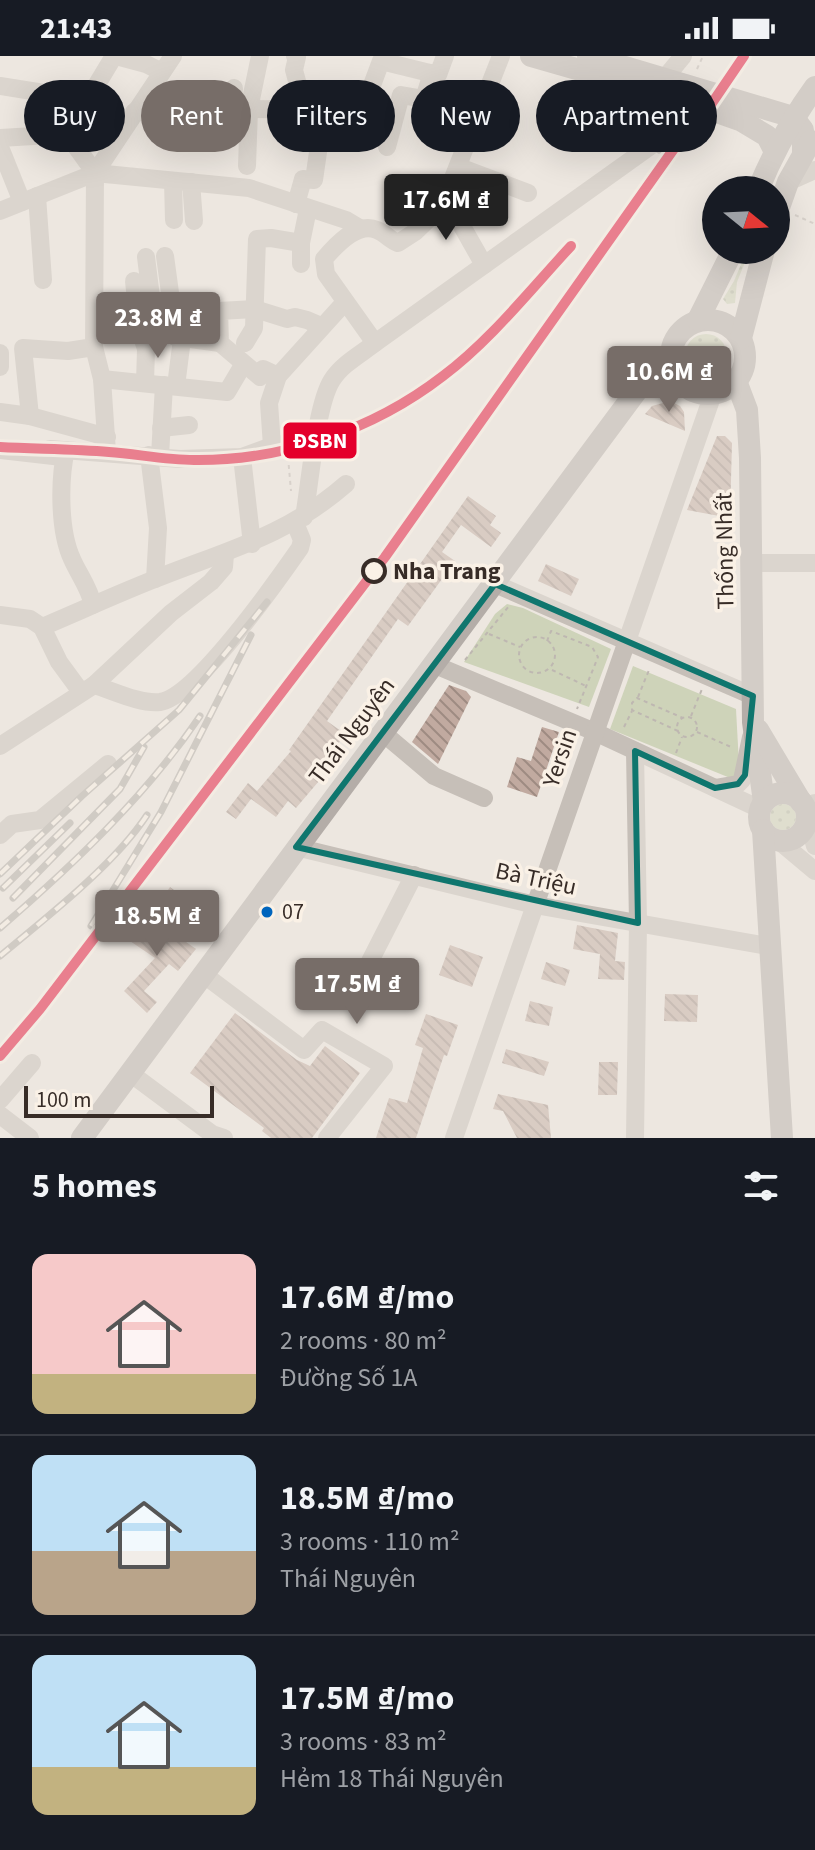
<!DOCTYPE html>
<html lang="en">
<head>
<meta charset="utf-8">
<style>
  :root { --surface:#171b24; --page:#20242c; --text:#f1f3f6; --muted:#9ea1a6; --line:#363941; --accent:#776d68 }
  body { margin:0; font-family:"Source Sans 3",sans-serif; background:var(--page); color:var(--text); height:100vh; display:flex; flex-direction:column; font-size:30px; white-space:nowrap }
  * { box-sizing:border-box; margin:0 }
  p { font-size:26px; color:var(--muted) }
  .icon { flex:none; width:44px; height:44px; fill:none; stroke:currentColor; stroke-width:2; stroke-linecap:round; stroke-linejoin:round }
  .map { position:relative; height:1082px; overflow:hidden }
  .panel { display:flex; flex-direction:column; background:var(--surface); flex:1 }
  .panel>* { flex:none }
  .top-card { position:absolute; left:24px; top:24px; width:768px; height:72px; display:flex; gap:16px }
  .needle { width:52px; rotate:108deg }
  .fabs { position:absolute; left:702px; top:120px; display:grid; gap:16px }
  .fabs a { display:grid; place-items:center; width:88px; height:88px; border-radius:50%; background:var(--surface); box-shadow:0 8px 32px #0002; font-size:40px }
  .scale { position:absolute; left:24px; bottom:20px; width:190px; box-sizing:border-box; padding-left:8px; border:4px solid #372c27; border-top:0; font-size:22px; line-height:28px; white-space:nowrap; color:#372c27; -webkit-text-stroke:6px #faf1e6; paint-order:stroke }
  .price { position:absolute; translate:-50% -68px; padding:0 18px; border-radius:8px; background:var(--accent); color:#fff; font-size:26px; line-height:52px; filter:drop-shadow(0 2px 4px #0008) }
  .price::after { content:''; position:absolute; left:50%; top:48px; width:24px; height:18px; margin-left:-12px; background:inherit; clip-path:polygon(0 0,100% 0,50% 100%) }
  .price.on { background:#222; color:#fff }
  ul { padding:0; list-style:none }
  li { display:flex; align-items:center; gap:24px; height:200px; padding:0 32px }
  li+li { border-top:2px solid var(--line) }
  li span { display:grid; place-items:center; flex:none; width:224px; height:160px; border-radius:16px; color:#555 }
  li>.icon { margin-inline-start:auto }
  span .icon { width:96px; height:96px; fill:#fffc; stroke-width:1 }
  li b { font-size:34px }
  h2 { display:flex; justify-content:space-between; align-items:center; height:96px; padding:0 32px; font-size:34px }
  .pill { padding:0 28px; border-radius:36px; background:var(--surface); box-shadow:0 8px 32px #0002; font-size:28px; line-height:72px }
  .pill.on { background:var(--accent); color:#fff }
  .status { display:flex; justify-content:space-between; align-items:center; height:56px; padding:0 40px; background:var(--surface); direction:ltr }
  .status svg { height:22px; fill:currentColor }
  .map>svg:first-child { display:block }
</style>
</head>
<body>
<div class="status"><b>21:43</b><svg viewBox="0 0 49 12"><path d="M0 12V9h3v3zM5 12V6h3v6zM10 12V3h3v9zM15 12V0h3v12zM26 1h20v11H26zM47 4h2v5h-2z"/></svg></div>
<div class="map">
<svg width="815" height="1082" viewBox="0 0 815 1082">
  <defs>
    <pattern id="grass-dots" width="8" height="8" patternUnits="userSpaceOnUse" patternTransform="scale(2)"><rect width="8" height="8" fill="#ced3b9"/><path d="M2 2h.1M6 6h.1" fill="none" stroke="#b2b59f" stroke-width="1.8" stroke-linecap="round"/></pattern>
    <pattern id="building-back-hatch" width="6" height="6" patternUnits="userSpaceOnUse" patternTransform="scale(2)"><rect width="6" height="6" fill="#c1aaa0"/><path d="M-1 5l2 2M0 0l6 6M5-1l2 2" fill="none" stroke="#9e8b82"/></pattern>
  </defs>
  <rect width="100%" height="100%" fill="#ede7e0"/>
  <g fill="url(#grass-dots)">
    <polygon points="747,194 750,194 737,226 735,247 727,248 723,243 734,225"/>
    <circle cx="706" cy="299" r="21"/>
    <circle cx="783" cy="761" r="13"/>
  </g>
  <g fill="#ced3b9">
    <polygon points="507,548 523,552 611,593 589,651 464,606 495,558"/>
    <polygon points="633,610 736,653 740,726 610,673"/>
  </g>
  <g fill="url(#building-back-hatch)">
    <polygon points="670,345 680,350 684,356 685,375 645,358 652,350"/>
    <polygon points="717,380 725,380 732,387 730,462 687,454"/>
    <polygon points="468,440 496,460 490,469 501,477 491,491 461,469 442,496 455,505 408,570 398,563 327,665 345,678 315,721 319,725 296,752 288,745 276,761 251,743 236,763 226,756 248,727 257,735 291,695 289,694"/>
    <polygon points="546,508 579,523 571,540 538,525"/>
    <polygon points="449,629 466,635 471,641 438,708 412,686"/>
    <polygon points="542,671 559,676 537,741 507,731 517,701 531,705"/>
    <polygon points="170,831 216,866 207,878 161,845"/>
    <polygon points="148,859 196,893 178,915 169,908 144,935 157,946 147,957 124,935 155,902 130,885"/>
    <polygon points="577,869 618,877 615,905 625,906 624,924 598,923 600,898 573,893"/>
    <polygon points="450,889 483,901 472,931 439,919"/>
    <polygon points="546,906 570,914 565,930 541,923"/>
    <polygon points="665,938 698,939 697,966 664,965"/>
    <polygon points="530,945 553,951 549,970 525,965"/>
    <polygon points="235,957 297,1004 310,1010 325,990 360,1017 312,1082 271,1082 262,1075 264,1072 190,1017"/>
    <polygon points="426,958 458,969 447,1000 444,999 416,1082 376,1082 389,1042 407,1047 423,992 415,989"/>
    <polygon points="506,993 549,1006 544,1020 502,1007"/>
    <polygon points="599,1006 618,1006 617,1039 598,1039"/>
    <polygon points="498,1038 548,1049 551,1082 517,1082 503,1055 493,1053"/>
  </g>
  <g fill="none" stroke-linecap="round" stroke-linejoin="round">
    <g stroke="#beb7b1" stroke-width="2" stroke-dasharray="4 4" stroke-linecap="butt">
      <polyline points="697,13 703,0"/>
      <polyline points="795,159 815,168"/>
      <polyline points="288,401 291,435"/>
      <polyline points="489,578 520,591"/>
      <circle cx="537" cy="599" r="18"/>
      <polyline points="547,585 551,575 592,591 598,601 577,653"/>
      <polyline points="465,604 509,550"/>
      <polyline points="552,614 586,630"/>
      <polyline points="638,641 649,614"/>
      <polyline points="691,660 702,633"/>
      <circle cx="687" cy="671" r="10"/>
      <polyline points="624,671 632,655"/>
      <polyline points="678,675 632,654 632,647 637,642 683,662"/>
      <polyline points="697,676 731,691"/>
      <polyline points="676,697 682,681"/>
    </g>
    <g stroke="#c6bfb8" stroke-width="18">
      <polyline points="116,0 146,8 162,16"/>
      <polyline points="295,0 297,1 294,14 300,36"/>
      <polyline points="664,23 683,0"/>
      <polyline points="0,30 88,44"/>
      <polyline points="249,53 324,54 314,124 303,123 296,148"/>
      <polyline points="134,56 248,60"/>
      <polyline points="232,58 234,32"/>
      <polyline points="324,62 359,64 381,5 438,19 445,0"/>
      <polyline points="67,78 95,117"/>
      <polyline points="0,82 67,78 114,0"/>
      <polyline points="0,91 22,146"/>
      <polyline points="387,91 401,39 424,43 432,17"/>
      <polyline points="247,110 249,53 260,0"/>
      <polyline points="459,111 528,137"/>
      <polyline points="173,125 174,164"/>
      <polyline points="191,126 194,165"/>
      <polyline points="788,126 815,114"/>
      <polyline points="37,140 43,224"/>
      <polyline points="446,142 484,209"/>
      <polyline points="0,155 95,117 249,132 346,164 361,173"/>
      <polyline points="165,200 176,281 220,287"/>
      <polyline points="301,208 301,187 308,153"/>
      <polyline points="134,225 139,272 146,293"/>
      <polyline points="245,287 254,272 257,183 271,182 301,187"/>
      <path d="M 375,287 L 326,218 L 324,203 C 335,190 357,165 377,174 C 385,177 390,184 398,187 L 415,176 L 442,150 L 501,0"/>
      <polyline points="0,311 0,297"/>
      <polyline points="278,320 263,313 260,321 220,287 219,255 255,253 287,263 295,261 307,264 321,270"/>
      <polyline points="102,323 227,336 243,309"/>
      <polyline points="145,327 146,293 155,273 146,201"/>
      <polyline points="176,330 182,283"/>
      <polyline points="0,356 30,360 107,381"/>
      <polyline points="30,360 23,292 68,295 94,291"/>
      <polyline points="161,372 189,369"/>
      <polyline points="272,390 269,347 278,320 345,246"/>
      <polyline points="50,393 180,403 242,401 272,390 316,382"/>
      <polyline points="0,394 62,401"/>
      <path d="M 66,394 C 59,424 59,475 72,503 C 79,519 89,531 93,549"/>
      <polyline points="107,396 102,323 94,291 95,117 173,0"/>
      <polyline points="149,399 158,472 155,523"/>
      <polyline points="160,400 164,329"/>
      <polyline points="242,401 252,488"/>
      <path d="M 304,461 C 310,428 316,349 332,324 C 342,308 361,298 375,287 L 652,89 L 664,72 L 677,30"/>
      <polyline points="750,507 815,507"/>
      <polyline points="495,528 753,640"/>
      <polyline points="0,559 30,563 42,571 59,606 81,636"/>
      <path d="M 42,571 C 80,555 117,538 155,523 C 227,494 285,481 346,428"/>
      <polyline points="435,609 595,676 760,753"/>
      <path d="M 94,629 C 114,635 139,648 160,646 C 196,641 277,525 300,492 L 302,484 L 295,467"/>
      <polyline points="383,677 434,720 484,742"/>
      <polyline points="0,690 94,629 171,557 211,526 224,511 225,498"/>
      <polyline points="635,695 638,867 635,1082"/>
      <polyline points="715,732 738,728 742,724 751,681"/>
      <polyline points="815,747 804,751 815,790"/>
      <polyline points="0,779 12,768 40,764 108,708"/>
      <polyline points="778,784 815,815"/>
      <polyline points="296,791 535,849 768,890"/>
      <polyline points="203,918 304,994 322,974 384,1010 327,1082"/>
      <polyline points="407,941 364,917 414,819"/>
      <polyline points="130,1017 212,1078 224,1082"/>
      <polyline points="0,1044 32,1007"/>
      <polyline points="0,1059 30,1082"/>
      <polyline points="454,1082 713,338"/>
    </g>
    <g stroke="#b4ada8" stroke-width="22">
      <polyline points="531,0 674,41 742,65 767,80 774,94"/>
      <polyline points="588,0 793,61 803,74 803,97"/>
      <path d="M 758,134 C 773,97 791,64 815,31"/>
      <polyline points="776,160 788,126 811,85"/>
      <circle cx="708" cy="301" r="37"/>
      <polyline points="698,264 733,194"/>
      <polyline points="741,282 764,194"/>
      <polyline points="736,325 747,354 750,402 753,666 764,746"/>
      <polyline points="758,674 801,746"/>
      <circle cx="783" cy="761" r="24"/>
      <polyline points="763,774 782,1082"/>
      <polyline points="82,1082 638,333 671,306"/>
    </g>
    <g stroke="#aea8a3" stroke-width="7">
      <g id="rail">
        <polyline points="659,94 707,36"/>
        <polyline points="0,818 82,740 179,654 267,546"/>
        <polyline points="3,832 70,767"/>
        <polyline points="13,842 120,733 144,691"/>
        <polyline points="91,870 161,756 251,579"/>
        <path d="M 0,872 C 73,809 146,740 200,660"/>
        <path d="M 0,900 C 46,862 115,808 147,759"/>
      </g>
    </g>
    <use href="#rail" stroke="#faf1e6" stroke-width="4" stroke-dasharray="12" stroke-linecap="butt"/>
    <g stroke="#faf1e6" stroke-width="16">
      <g id="rail-1">
        <path d="M 0,391 C 36,393 73,393 109,396 C 137,398 166,404 194,404 C 283,405 373,374 443,320 C 490,285 531,233 571,190"/>
        <polyline points="0,1000 40,953 385,501 678,87 708,53 744,0"/>
      </g>
    </g>
    <use href="#rail-1" stroke="#e4002b" stroke-width="10"/>
  </g>
  <path d="M0 0H815V1082H0ZM 495,528 L 753,640 L 745,719 L 738,728 L 715,732 L 635,695 L 638,867 L 296,791 Z" fill="#ede7e0" fill-opacity=".55" fill-rule="evenodd"/>
  <path fill="none" stroke="#0f766e" stroke-width="6" stroke-linejoin="round" d="M 495,528 L 753,640 L 745,719 L 738,728 L 715,732 L 635,695 L 638,867 L 296,791 Z"/>
  <circle fill="#faf1e6" stroke="#372c27" stroke-width="4" cx="374" cy="515" r="11"/>
  <circle fill="#0065bd" stroke="#faf1e6" stroke-width="3" cx="267" cy="856" r="7"/>
  <g text-anchor="middle" dominant-baseline="central" stroke-width="7" stroke-linejoin="round" paint-order="stroke">
    <g font-size="22" fill="#372c27" stroke="#faf1e6" text-anchor="start">
      <text x="282" y="856">07</text>
    </g>
    <g font-size="24" fill="#372c27" stroke="#faf1e6">
      <text transform="translate(725 495) rotate(-91)">Thống Nhất</text>
      <text transform="translate(352 675) rotate(-53)">Thái Nguyên</text>
      <text transform="translate(560 702) rotate(-71)">Yersin</text>
      <text transform="translate(536 823) rotate(12)">Bà Triệu</text>
    </g>
    <g font-size="24" font-weight="bold" fill="#372c27" stroke="#faf1e6" text-anchor="start">
      <text x="393" y="515">Nha Trang</text>
    </g>
  </g>
  <rect stroke="#faf1e6" stroke-width="3" x="282" y="365" width="76" height="39" rx="8" fill="#e4002b"/>
  <g font-size="22" text-anchor="middle" font-weight="bold" fill="#fff">
    <text x="320" y="392">ĐSBN</text>
  </g>
</svg>
<div class="fabs">
<a><svg class="needle" viewBox="-14 -14 28 28"><path d="M0-13l5 13h-10z" fill="#e53935"/><path d="M0 13l5-13h-10z" fill="#9ea1a6"/></svg></a>
</div>
<div class="scale">100 m</div>
<b class="price on" style="left:446px;top:186px">17.6M ₫</b>
<b class="price" style="left:158px;top:304px">23.8M ₫</b>
<b class="price" style="left:669px;top:358px">10.6M ₫</b>
<b class="price" style="left:157px;top:902px">18.5M ₫</b>
<b class="price" style="left:357px;top:970px">17.5M ₫</b>
<div class="top-card">
<a class="pill">Buy</a>
<a class="pill on">Rent</a>
<a class="pill">Filters</a>
<a class="pill">New</a>
<a class="pill">Apartment</a>
</div>
</div>
<section class="panel">
<h2>5 homes<svg class="icon" aria-label="filters" viewBox="0 0 24 24"><path d="M4 7h16M4 17h16"/><circle cx="9" cy="7" r="2"/><circle cx="15" cy="17" r="2"/></svg></h2>
<ul>
<li><span style="background:linear-gradient(#f6c9c9 75%,#c2b280 0)"><svg class="icon" aria-label="home" viewBox="0 0 24 24"><path d="M3 11l9-7 9 7M6 9v11h12V9"/></svg></span><div><b>17.6M ₫/mo</b><p>2 rooms · 80 m²</p><p>Đường Số 1A</p></div></li>
<li><span style="background:linear-gradient(#bfe0f5 60%,#b9a48a 0)"><svg class="icon" aria-label="home" viewBox="0 0 24 24"><path d="M3 11l9-7 9 7M6 9v11h12V9"/></svg></span><div><b>18.5M ₫/mo</b><p>3 rooms · 110 m²</p><p>Thái Nguyên</p></div></li>
<li><span style="background:linear-gradient(#bfe0f5 70%,#c2b280 0)"><svg class="icon" aria-label="home" viewBox="0 0 24 24"><path d="M3 11l9-7 9 7M6 9v11h12V9"/></svg></span><div><b>17.5M ₫/mo</b><p>3 rooms · 83 m²</p><p>Hẻm 18 Thái Nguyên</p></div></li>
</ul>
</section>
</body>
</html>
